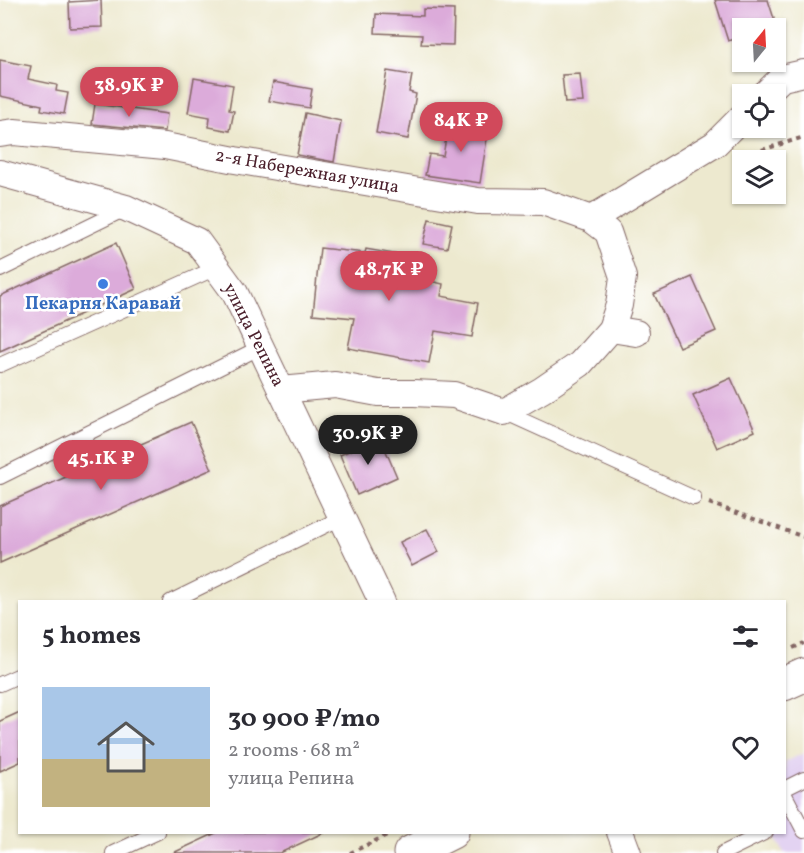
<!DOCTYPE html>
<html lang="en">
<head>
<meta charset="utf-8">
<style>
  :root { --surface:#fff; --page:#f7f7f7; --text:#2b2b33; --muted:#7c7c81; --accent:#d1495b }
  body { margin:0; font-family:Vollkorn,serif; background:var(--page); color:var(--text); height:100vh; display:flex; flex-direction:column; font-size:22px; white-space:nowrap }
  * { box-sizing:border-box; margin:0 }
  p { font-size:20px; color:var(--muted) }
  .icon { flex:none; width:33px; height:33px; fill:none; stroke:currentColor; stroke-width:2; stroke-linecap:round; stroke-linejoin:round }
  .map { position:relative; flex:1; overflow:hidden }
  .drawer { position:absolute; left:18px; top:600px; width:768px; height:234px; display:flex; flex-direction:column; background:var(--surface); border-radius:0px; box-shadow:0 2px 4px #0004 }
  .drawer>* { flex:none }
  .needle { width:39px; rotate:18deg }
  .tools { position:absolute; left:732px; top:18px; display:grid; gap:12px }
  .tools a { display:grid; place-items:center; width:54px; height:54px; border-radius:0px; background:var(--surface); box-shadow:0 2px 4px #0004; font-size:30px }
  .price { position:absolute; translate:-50% -51px; padding:0 14px; border-radius:21px; background:var(--accent); color:#fff; font-size:20px; line-height:39px; filter:drop-shadow(0 2px 3px #0008) }
  .price::after { content:''; position:absolute; left:50%; top:36px; width:18px; height:14px; margin-left:-9px; background:inherit; clip-path:polygon(0 0,100% 0,50% 100%) }
  .price.selected { background:#222; color:#fff }
  ul { padding:0; list-style:none }
  li { display:flex; align-items:center; gap:18px; height:150px; padding:0 24px }
  li span { display:grid; place-items:center; flex:none; width:168px; height:120px; border-radius:0px; color:#555 }
  li>.icon { margin-inline-start:auto }
  span .icon { width:72px; height:72px; fill:#fffc; stroke-width:1 }
  li b { font-size:26px }
  h2 { display:flex; justify-content:space-between; align-items:center; height:72px; padding:0 24px; font-size:26px }
  .map>svg:first-child { display:block }
</style>
</head>
<body>
<div class="map">
<svg width="804" height="853" viewBox="0 0 804 853">
  <rect width="100%" height="100%" fill="#fff"/>
  <filter id="ink" filterUnits="userSpaceOnUse"><feTurbulence type="fractalNoise" baseFrequency=".0167" numOctaves="2"/><feDisplacementMap in="SourceGraphic" scale="12" xChannelSelector="R" yChannelSelector="G"/><feConvolveMatrix kernelMatrix="1 2 1 2 8 2 1 2 1" color-interpolation-filters="sRGB"/></filter>
  <filter id="wash" filterUnits="userSpaceOnUse"><feTurbulence type="fractalNoise" baseFrequency=".008" numOctaves="4" result="noise"/><feDisplacementMap in="SourceGraphic" scale="24" xChannelSelector="R" yChannelSelector="G"/><feGaussianBlur stdDeviation="1.35" result="paint"/><feColorMatrix in="noise" values="0 0 0 0 0 0 0 0 0 0 0 0 0 0 0 0 0 1.4 0 .05"/><feComposite in="paint" operator="in"/></filter>
  <g filter="url(#wash)">
    <rect width="100%" height="100%" fill="#ede9cf"/>
    <polygon fill="#e3d3f2" points="804,753 804,853 784,853 774,833 784,832 785,762"/>
    <g id="blocks">
      <g fill="#dcabda">
        <polygon points="101,0 102,27 70,28 69,2"/>
        <polygon points="715,0 768,0 777,28 742,28 742,36 728,41"/>
        <polygon points="423,9 454,10 453,45 421,44 422,35 375,33 376,14 423,16"/>
        <polygon points="0,60 31,66 28,79 57,85 56,91 68,93 64,114 41,110 42,105 0,96"/>
        <polygon points="387,71 412,75 409,92 416,94 408,139 376,133"/>
        <polygon points="580,74 583,102 565,103 562,75"/>
        <polygon points="194,78 233,85 229,110 234,111 230,131 209,127 210,117 188,113"/>
        <polygon points="273,82 312,89 309,108 269,101"/>
        <polygon points="95,104 167,114 165,131 92,124"/>
        <polygon points="305,113 341,121 334,162 297,155"/>
        <polygon points="449,120 489,126 480,183 425,175 429,154 443,156"/>
        <polygon points="429,219 452,224 447,248 423,244"/>
        <polygon points="116,243 136,289 0,351 0,296"/>
        <polygon points="320,248 365,253 366,249 434,261 430,281 443,284 441,296 478,303 472,337 435,331 429,363 348,348 354,318 313,314"/>
        <polygon points="692,277 716,331 679,347 654,294"/>
        <polygon points="731,378 755,431 717,448 693,395"/>
        <polygon points="191,422 212,469 0,563 0,506"/>
        <polygon points="380,437 397,477 357,495 340,455"/>
        <polygon points="427,529 439,552 412,566 400,542"/>
        <polygon points="20,712 20,762 0,771 0,721"/>
        <polygon points="218,832 325,832 280,853 173,853"/>
      </g>
    </g>
  </g>
  <g filter="url(#ink)">
    <use href="#blocks" fill-opacity="0" stroke="#836664" stroke-width="1.5"/>
    <g fill="none" stroke-linecap="round" stroke-linejoin="round">
      <g stroke="#836664" stroke-width="16">
        <g id="lane">
          <polyline points="0,270 125,209"/>
          <polyline points="0,365 216,268"/>
          <polyline points="504,412 694,498"/>
          <polyline points="0,477 261,347"/>
          <polyline points="170,602 343,517"/>
          <polyline points="0,684 20,675"/>
          <polyline points="784,789 804,779"/>
          <polyline points="784,793 804,831"/>
          <polyline points="113,853 158,832"/>
          <polyline points="723,853 766,832"/>
        </g>
      </g>
      <g stroke="#836664" stroke-width="28">
        <g id="street">
          <polyline points="765,94 782,78 804,73"/>
          <polyline points="0,134 14,132 165,146 235,160 478,201 543,202 591,219 608,232 623,277 619,305 611,329 580,364 542,390 504,412 454,395 414,393 378,393 335,385 281,390"/>
          <polyline points="0,173 126,208 197,241 235,293 382,602"/>
          <polyline points="591,219 715,144 742,117"/>
          <polyline points="611,329 636,333"/>
          <polyline points="620,832 628,853"/>
        </g>
      </g>
      <g stroke="#836664" stroke-width="35">
        <g id="secondary">
          <polyline points="784,684 804,675"/>
          <polyline points="410,853 452,832"/>
        </g>
      </g>
      <g stroke="#836664" stroke-width="4" stroke-dasharray="4.5 4.5" stroke-linecap="butt">
        <polyline points="736,158 804,137"/>
        <polyline points="709,503 804,537"/>
        <polyline points="793,648 804,643"/>
        <polyline points="350,853 389,834"/>
      </g>
      <use href="#lane" stroke="#fff" stroke-width="14"/>
      <use href="#street" stroke="#fff" stroke-width="26"/>
      <use href="#secondary" stroke="#fff" stroke-width="33"/>
    </g>
  </g>
  <circle fill="#3f7fe0" stroke="#fff" stroke-width="2" cx="103" cy="284" r="6"/>
  <g text-anchor="middle" dominant-baseline="central" stroke-width="5" stroke-linejoin="round" paint-order="stroke">
    <g font-size="18" fill="#4a1f2b" stroke="#fff">
      <text transform="translate(307 172) rotate(10)">2-я Набережная улица</text>
      <text transform="translate(253 335) rotate(63)">улица Репина</text>
    </g>
    <g font-size="18" font-weight="bold" fill="#366cbe" stroke="#fff">
      <text x="103" y="304">Пекарня Каравай</text>
    </g>
  </g>
</svg>
<div class="tools">
<a><svg class="needle" viewBox="-14 -14 28 28"><path d="M0-13l5 13h-10z" fill="#e53935"/><path d="M0 13l5-13h-10z" fill="#7c7c81"/></svg></a>
<a><svg class="icon" aria-label="locate" viewBox="0 0 24 24"><circle cx="12" cy="12" r="6"/><path d="M12 2v4M12 18v4M2 12h4M18 12h4"/></svg></a>
<a><svg class="icon" aria-label="layers" viewBox="0 0 24 24"><path d="M12 4l9 5-9 5-9-5zM3 14l9 5 9-5"/></svg></a>
</div>
<b class="price" style="left:129px;top:118px">38.9K ₽</b>
<b class="price" style="left:461px;top:153px">84K ₽</b>
<b class="price" style="left:389px;top:302px">48.7K ₽</b>
<b class="price selected" style="left:368px;top:466px">30.9K ₽</b>
<b class="price" style="left:101px;top:491px">45.1K ₽</b>
<section class="drawer">
<h2>5 homes<svg class="icon" aria-label="filters" viewBox="0 0 24 24"><path d="M4 7h16M4 17h16"/><circle cx="9" cy="7" r="2"/><circle cx="15" cy="17" r="2"/></svg></h2>
<ul>
<li><span style="background:linear-gradient(#a9c7e8 60%,#c2b280 0)"><svg class="icon" aria-label="home" viewBox="0 0 24 24"><path d="M3 11l9-7 9 7M6 9v11h12V9"/></svg></span><div><b>30 900 ₽/mo</b><p>2 rooms · 68 m²</p><p>улица Репина</p></div><svg class="icon" aria-label="heart" viewBox="0 0 24 24"><path d="M12 20l-8-8c-3-5 5-10 8-4 3-6 11-1 8 4z"/></svg></li>
</ul>
</section>
</div>
</body>
</html>
